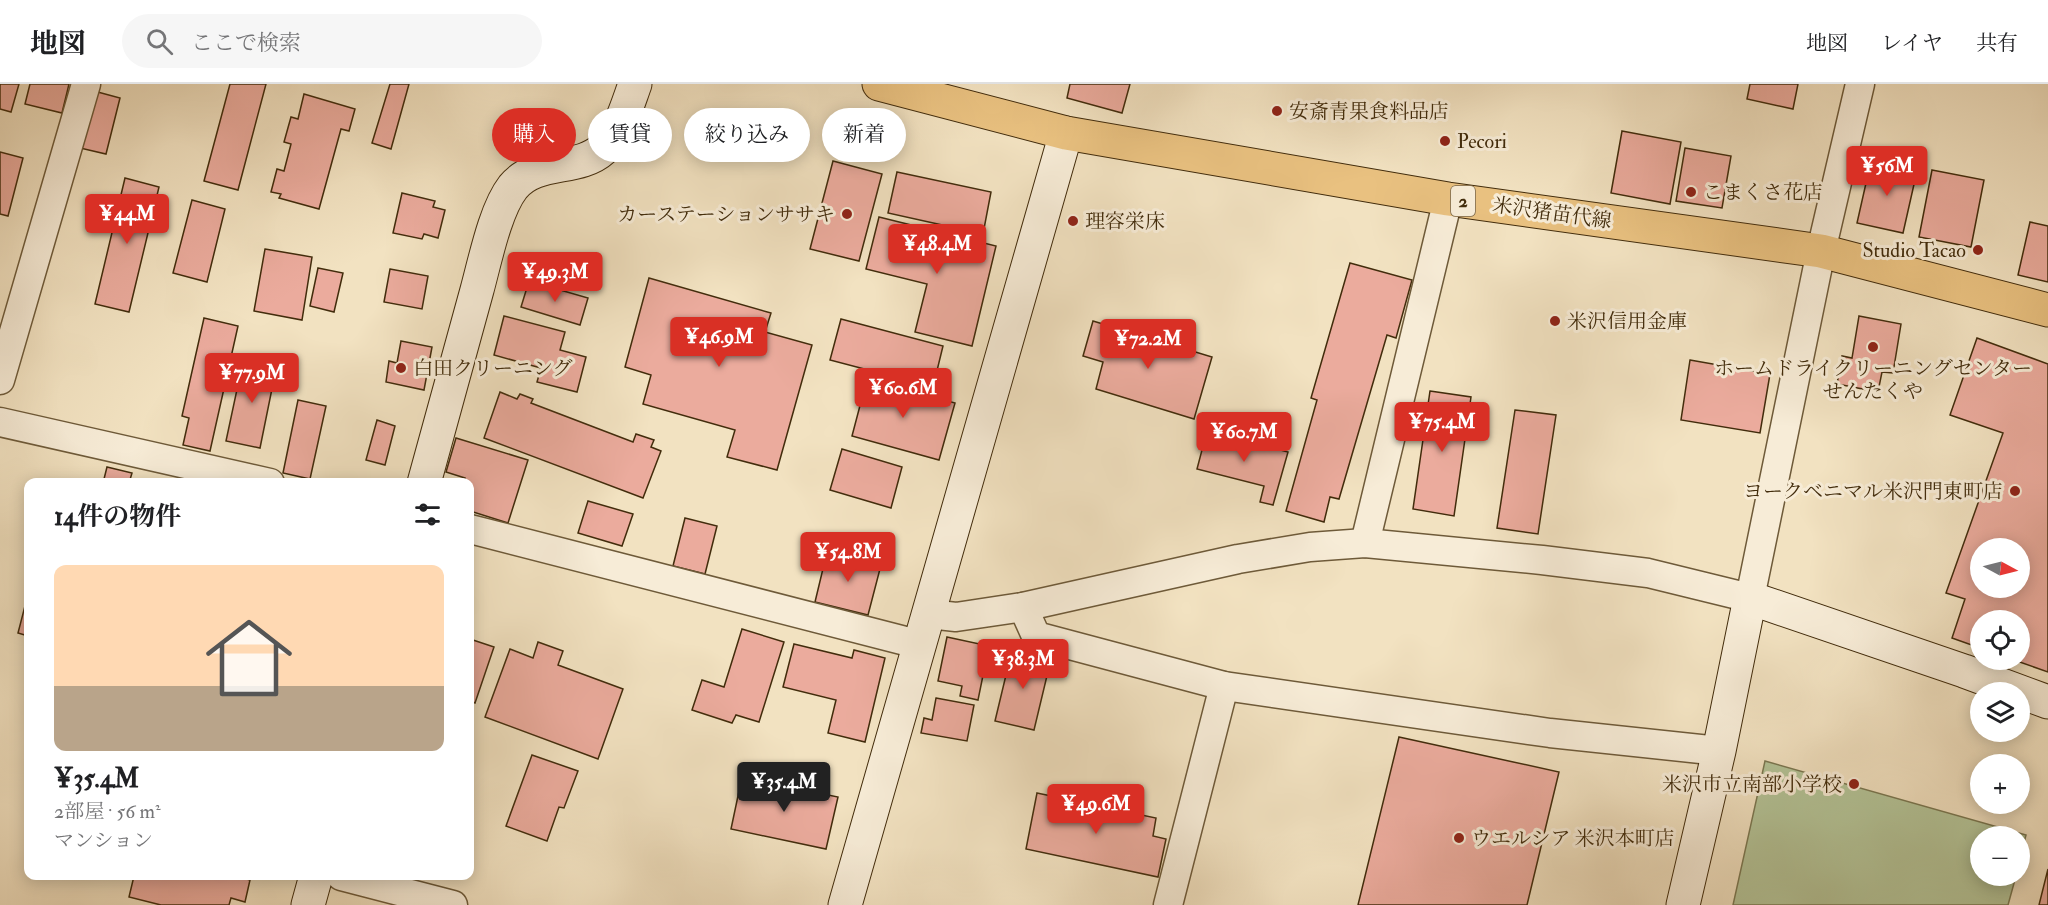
<!DOCTYPE html>
<html lang="ja">
<head>
<meta charset="utf-8">
<style>
  :root { --surface:#fff; --page:#f6f6f6; --text:#202124; --muted:#757577; --line:#e0e0e0; --accent:#d93025 }
  body { margin:0; font-family:"IM FELL Double Pica","Noto Serif JP",serif; background:var(--page); color:var(--text); height:100vh; display:flex; flex-direction:column; font-size:22px; white-space:nowrap }
  * { box-sizing:border-box; margin:0 }
  p { font-size:20px; color:var(--muted) }
  .icon { flex:none; width:33px; height:33px; fill:none; stroke:currentColor; stroke-width:2; stroke-linecap:round; stroke-linejoin:round }
  .map { position:relative; flex:1; overflow:hidden }
  .details { position:absolute; left:24px; top:394px; width:450px; height:402px; display:flex; flex-direction:column; background:var(--surface); border-radius:12px; box-shadow:0 3px 15px #0003 }
  .details>* { flex:none }
  .guide { position:absolute; left:492px; top:24px; width:570px; height:54px; display:flex; gap:12px }
  .needle { width:39px; rotate:97deg }
  .controls { position:absolute; left:1970px; top:454px; display:grid; gap:12px }
  .controls a { display:grid; place-items:center; width:60px; height:60px; border-radius:50%; background:var(--surface); box-shadow:0 3px 15px #0003; font-size:30px }
  .price { position:absolute; translate:-50% -51px; padding:0 14px; border-radius:6px; background:var(--accent); color:#fff; font-size:20px; line-height:39px; filter:drop-shadow(0 2px 3px #0008) }
  .price::after { content:''; position:absolute; left:50%; top:36px; width:18px; height:14px; margin-left:-9px; background:inherit; clip-path:polygon(0 0,100% 0,50% 100%) }
  .price.selected { background:#222; color:#fff }
  ul { padding:0; list-style:none }
  li { display:grid; align-content:center; gap:12px; height:318px; padding:0 30px }
  li+li { border-top:2px solid var(--line) }
  li span { display:grid; place-items:center; height:186px; border-radius:12px; color:#555 }
  li>.icon { margin-inline-start:auto }
  span .icon { width:108px; height:108px; fill:#fffc; stroke-width:1 }
  li b { font-size:26px }
  h2 { display:flex; justify-content:space-between; align-items:center; height:72px; padding:0 30px; font-size:26px }
  .pill { padding:0 21px; border-radius:27px; background:var(--surface); box-shadow:0 3px 15px #0003; font-size:21px; line-height:54px }
  .pill.selected { background:var(--accent); color:#fff }
  header { display:flex; align-items:center; gap:36px; box-sizing:border-box; height:84px; padding:0 30px; background:var(--surface); border-bottom:2px solid var(--line) }
  header strong { font-size:28px }
  nav { display:flex; gap:33px; margin-inline-start:auto; font-size:21px }
  .search { width:420px; height:54px; background:var(--page); display:flex; align-items:center; gap:15px; box-sizing:border-box; padding:0 21px; border-radius:33px; color:var(--muted); font-size:22px }
  .map>svg:first-child { display:block }
</style>
</head>
<body>
<header>
<strong>地図</strong>
<div class="search"><svg class="icon" aria-label="search" viewBox="0 0 24 24"><circle cx="10" cy="10" r="6"/><path d="M15 15l6 6"/></svg>ここで検索</div>
<nav><a>地図</a><a>レイヤ</a><a>共有</a></nav>
</header>
<div class="map">
<svg width="2048" height="821" viewBox="0 0 2048 821">
  <rect width="100%" height="100%" fill="#f2e2c1"/>
  <filter id="stains"><feTurbulence type="fractalNoise" baseFrequency=".00333" numOctaves="4"/><feColorMatrix values="0 0 0 0 .2 0 0 0 0 .09 0 0 0 0 .02 0 0 0 .5 -.17"/></filter>
  <radialGradient id="worn" r=".72"><stop offset=".6" stop-color="#630" stop-opacity="0"/><stop offset="1" stop-color="#630" stop-opacity=".3"/></radialGradient>
  <polygon fill="#b4c498" stroke="#7b7852" stroke-width="1.5" points="1765,677 2026,751 2019,778 2019,753 1980,753 1980,792 2016,792 2008,821 1733,821"/>
  <g fill="#ebab9d" stroke="#422c0c" stroke-width="1.5" fill-rule="evenodd">
    <polygon points="0,0 19,0 11,28 0,25"/>
    <polygon points="30,0 69,0 62,29 25,20"/>
    <polygon points="230,0 266,0 238,106 204,97"/>
    <polygon points="390,0 409,0 391,65 372,59"/>
    <polygon points="1070,0 1130,0 1122,29 1067,14"/>
    <polygon points="1750,0 1798,0 1793,25 1747,15"/>
    <polygon points="94,7 120,14 106,70 80,64"/>
    <polygon points="304,10 355,25 349,47 341,45 319,125 279,114 281,110 271,108 277,85 284,87 291,60 284,58 291,33 298,35"/>
    <polygon points="1622,47 1681,58 1670,120 1611,109"/>
    <polygon points="1685,64 1731,72 1722,124 1676,117"/>
    <polygon points="0,68 23,74 8,132 0,130"/>
    <polygon points="833,77 882,90 859,177 810,165"/>
    <polygon points="1871,77 1917,87 1903,149 1857,139"/>
    <polygon points="1932,86 1984,96 1971,163 1919,153"/>
    <polygon points="897,88 991,108 983,150 888,129"/>
    <polygon points="125,94 159,103 129,228 95,220"/>
    <polygon points="402,109 435,117 433,123 445,126 438,154 424,150 422,155 393,149"/>
    <polygon points="192,116 225,125 207,198 173,189"/>
    <polygon points="879,133 996,162 972,262 915,248 927,200 866,185"/>
    <polygon points="2030,138 2048,142 2048,198 2018,191"/>
    <polygon points="265,165 312,173 302,236 254,227"/>
    <polygon points="1350,179 1412,196 1396,254 1387,251 1339,415 1330,413 1324,438 1286,427 1317,316 1311,314"/>
    <polygon points="318,184 343,189 334,228 310,222"/>
    <polygon points="390,185 428,192 422,225 384,218"/>
    <polygon points="649,194 771,229 765,248 812,261 777,386 727,373 735,346 643,320 651,291 625,283"/>
    <polygon points="529,197 588,214 580,241 521,223"/>
    <polygon points="504,232 565,248 560,266 586,273 577,308 537,298 541,284 494,271"/>
    <polygon points="1859,232 1901,240 1893,289 1882,288 1879,303 1868,301 1868,306 1837,300 1842,272 1852,274"/>
    <polygon points="204,234 238,242 210,367 183,361 189,334 182,332"/>
    <polygon points="841,235 943,262 933,303 830,276"/>
    <polygon points="1093,237 1212,273 1194,335 1096,305 1103,278 1083,272"/>
    <path d="M 1977,254 L 2048,280 L 2048,588 L 2014,576 L 2019,576 L 2019,537 L 1980,537 L 1980,564 L 1952,554 L 1965,515 L 1946,509 L 2003,349 L 1950,331 ZM 1980,465 L 2019,465 L 2019,504 L 1980,504 Z"/>
    <polygon points="401,257 432,263 424,306 386,298 389,277 397,279"/>
    <polygon points="251,274 277,280 260,364 226,357 242,282 249,284"/>
    <polygon points="1690,276 1770,290 1760,349 1681,336"/>
    <polygon points="867,295 955,319 939,376 852,352"/>
    <polygon points="1430,307 1471,313 1454,432 1413,425"/>
    <polygon points="500,308 517,315 520,310 533,315 531,319 633,358 636,350 654,356 651,363 661,367 643,414 484,354"/>
    <polygon points="298,316 326,322 310,395 283,389"/>
    <polygon points="1515,326 1556,331 1538,450 1497,444"/>
    <polygon points="377,336 395,342 385,381 366,376"/>
    <polygon points="1207,347 1288,368 1273,421 1260,418 1264,402 1197,385"/>
    <polygon points="456,354 528,376 508,439 470,427 470,399 463,399 465,394 446,388"/>
    <polygon points="842,365 902,383 891,424 830,406"/>
    <polygon points="107,383 132,389 129,399 103,399"/>
    <polygon points="588,417 633,430 622,462 578,449"/>
    <polygon points="685,434 717,442 705,490 673,482"/>
    <polygon points="827,468 881,481 868,531 815,518"/>
    <polygon points="26,518 28,519 28,552 18,549"/>
    <polygon points="742,545 784,558 759,638 736,631 732,639 692,626 702,596 724,603"/>
    <polygon points="947,553 989,562 978,616 960,612 962,602 938,597"/>
    <polygon points="470,555 494,563 475,619 470,617"/>
    <polygon points="538,558 563,567 558,581 623,605 598,675 485,633 510,565 533,574"/>
    <polygon points="794,560 852,574 854,566 885,574 865,658 828,649 836,616 783,603"/>
    <polygon points="1012,566 1051,575 1034,646 995,637"/>
    <polygon points="936,614 974,621 967,657 921,649 924,634 932,636"/>
    <polygon points="1399,653 1559,688 1527,821 1358,821"/>
    <polygon points="532,671 578,687 564,724 559,723 547,757 506,742"/>
    <polygon points="742,693 838,713 826,765 731,745"/>
    <polygon points="1037,709 1156,734 1153,752 1166,755 1158,793 1026,765"/>
    <polygon points="2048,785 2048,821 2039,821"/>
    <polygon points="134,792 236,792 250,796 245,818 231,814 229,821 161,821 129,813"/>
  </g>
  <g fill="none" stroke-linecap="round" stroke-linejoin="round">
    <g stroke="#6e5a39" stroke-width="31">
      <g id="street">
        <polyline points="0,296 86,0"/>
        <polyline points="0,338 270,399"/>
        <polyline points="470,445 921,561"/>
        <polyline points="1365,459 1448,115"/>
        <polyline points="1023,523 1036,552 1224,602 1550,649 1719,667"/>
        <polyline points="929,530 956,533 1023,523 1238,475 1310,463 1365,459 1542,476 1648,489 1750,514 1821,167 1860,0"/>
        <polyline points="341,792 453,821"/>
        <polyline points="1168,821 1224,602"/>
      </g>
    </g>
    <g stroke="#422c0c" stroke-width="35">
      <g id="secondary">
        <path d="M 424,399 C 442,335 459,270 477,206 C 485,177 495,126 513,103 C 537,74 578,88 603,65 C 620,48 627,22 635,0"/>
        <polyline points="308,821 316,792"/>
        <polyline points="845,821 1066,49"/>
        <polyline points="1683,821 1719,667 1750,514 1964,587 2048,618"/>
      </g>
    </g>
    <g stroke="#422c0c" stroke-width="35">
      <polyline id="primary" points="879,0 1066,49 1448,115 1821,167 2048,226"/>
    </g>
    <use href="#street" stroke="#f7ecd7" stroke-width="28"/>
    <use href="#secondary" stroke="#f7ecd7" stroke-width="33"/>
    <use href="#primary" stroke="#e9c180" stroke-width="33"/>
  </g>
  <g fill="#8f2418" stroke="#f7ecd7" stroke-width="2">
    <circle cx="1277" cy="27" r="6"/>
    <circle cx="1445" cy="57" r="6"/>
    <circle cx="1691" cy="108" r="6"/>
    <circle cx="847" cy="130" r="6"/>
    <circle cx="1073" cy="137" r="6"/>
    <circle cx="1978" cy="166" r="6"/>
    <circle cx="1555" cy="237" r="6"/>
    <circle cx="1873" cy="263" r="6"/>
    <circle cx="401" cy="284" r="6"/>
    <circle cx="2015" cy="407" r="6"/>
    <circle cx="1854" cy="700" r="6"/>
    <circle cx="1459" cy="754" r="6"/>
  </g>
  <g text-anchor="middle" dominant-baseline="central" stroke-width="6" stroke-linejoin="round" paint-order="stroke">
    <rect fill="#f7ecd7" stroke="#786649" stroke-width="1.5" x="1451" y="102" width="24" height="30" rx="4.5"/>
    <g font-size="18" font-weight="bold" fill="#422c0c">
      <text x="1463" y="117">2</text>
    </g>
    <g font-size="20" fill="#422c0c" stroke="#f7ecd7" text-anchor="start">
      <text x="1289" y="27">安斎青果食料品店</text>
      <text x="1457" y="57">Pecori</text>
      <text x="1703" y="108">こまくさ花店</text>
      <text x="835" y="130" text-anchor="end">カーステーションササキ</text>
      <text x="1085" y="137">理容栄床</text>
      <text x="1966" y="166" text-anchor="end">Studio Tacao</text>
      <text x="1567" y="237">米沢信用金庫</text>
      <text x="413" y="284">白田クリーニング</text>
      <text x="1873" y="284" text-anchor="middle">ホームドライクリーニングセンター<tspan x="1873" dy="23">せんたくや</tspan></text>
      <text x="2003" y="407" text-anchor="end">ヨークベニマル米沢門東町店</text>
      <text x="1842" y="700" text-anchor="end">米沢市立南部小学校</text>
      <text x="1471" y="754">ウエルシア 米沢本町店</text>
    </g>
    <g font-size="20" fill="#422c0c" stroke="#f7ecd7">
      <text transform="translate(1552 129) rotate(8)">米沢猪苗代線</text>
    </g>
  </g>
  <rect width="100%" height="100%" filter="url(#stains)"/>
  <rect width="100%" height="100%" fill="url(#worn)"/>
</svg>
<div class="controls">
<a><svg class="needle" viewBox="-14 -14 28 28"><path d="M0-13l5 13h-10z" fill="#e53935"/><path d="M0 13l5-13h-10z" fill="#757577"/></svg></a>
<a><svg class="icon" aria-label="locate" viewBox="0 0 24 24"><circle cx="12" cy="12" r="6"/><path d="M12 2v4M12 18v4M2 12h4M18 12h4"/></svg></a>
<a><svg class="icon" aria-label="layers" viewBox="0 0 24 24"><path d="M12 4l9 5-9 5-9-5zM3 14l9 5 9-5"/></svg></a>
<a>+</a>
<a>−</a>
</div>
<b class="price" style="left:1887px;top:113px">¥56M</b>
<b class="price" style="left:127px;top:161px">¥44M</b>
<b class="price" style="left:937px;top:191px">¥48.4M</b>
<b class="price" style="left:555px;top:219px">¥49.3M</b>
<b class="price" style="left:719px;top:284px">¥46.9M</b>
<b class="price" style="left:1148px;top:286px">¥72.2M</b>
<b class="price" style="left:252px;top:320px">¥77.9M</b>
<b class="price" style="left:903px;top:335px">¥60.6M</b>
<b class="price" style="left:1442px;top:369px">¥75.4M</b>
<b class="price" style="left:1244px;top:379px">¥60.7M</b>
<b class="price" style="left:848px;top:499px">¥54.8M</b>
<b class="price" style="left:1023px;top:606px">¥38.3M</b>
<b class="price selected" style="left:784px;top:729px">¥35.4M</b>
<b class="price" style="left:1096px;top:751px">¥49.6M</b>
<div class="guide">
<a class="pill selected">購入</a>
<a class="pill">賃貸</a>
<a class="pill">絞り込み</a>
<a class="pill">新着</a>
</div>
<section class="details">
<h2>14件の物件<svg class="icon" aria-label="filters" viewBox="0 0 24 24"><path d="M4 7h16M4 17h16"/><circle cx="9" cy="7" r="2"/><circle cx="15" cy="17" r="2"/></svg></h2>
<ul>
<li><span style="background:linear-gradient(#ffd9b3 65%,#b9a48a 0)"><svg class="icon" aria-label="home" viewBox="0 0 24 24"><path d="M3 11l9-7 9 7M6 9v11h12V9"/></svg></span><div><b>¥35.4M</b><p>2部屋 · 56 m²</p><p>マンション</p></div></li>
</ul>
</section>
</div>
</body>
</html>
